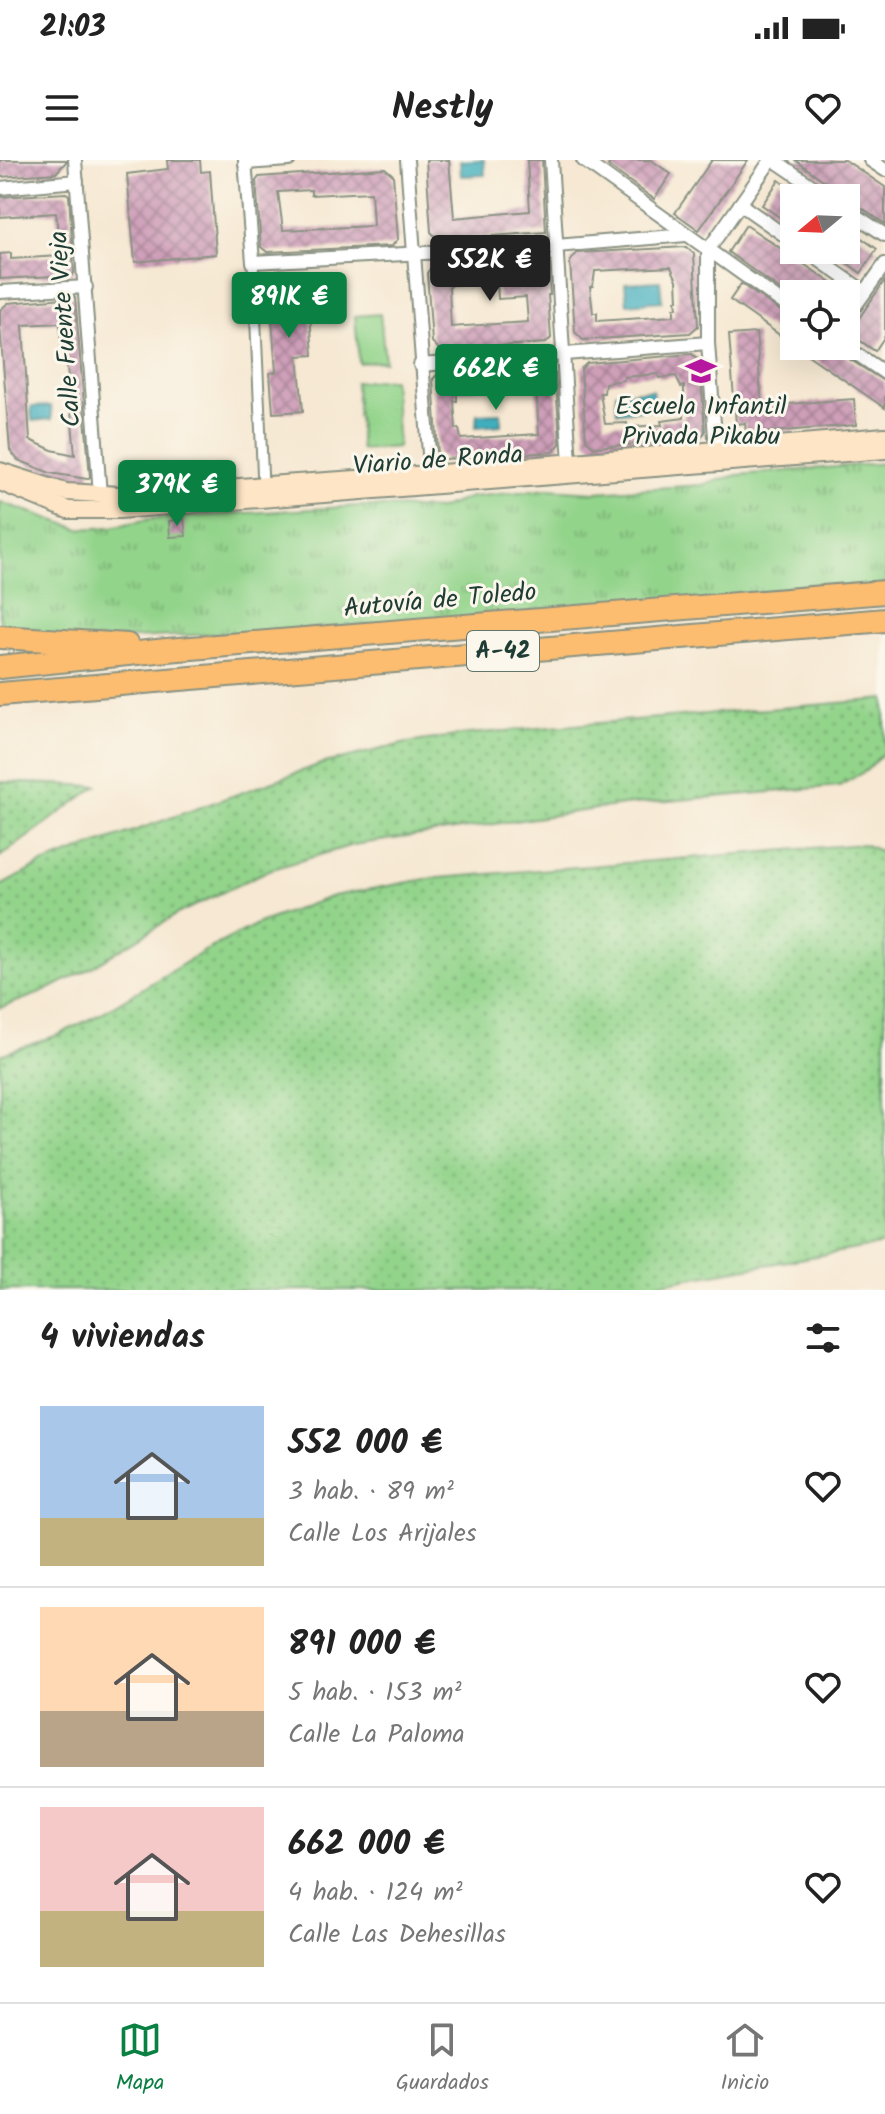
<!DOCTYPE html>
<html lang="es">
<head>
<meta charset="utf-8">
<style>
  :root { --surface:#fff; --page:#f2f2f2; --text:#222; --muted:#767676; --line:#e0e0e0; --accent:#0b8043 }
  body { margin:0; font-family:Kalam,sans-serif; background:var(--page); color:var(--text); height:100vh; display:flex; flex-direction:column; font-size:30px; white-space:nowrap }
  * { box-sizing:border-box; margin:0 }
  p { font-size:26px; color:var(--muted) }
  .icon { flex:none; width:44px; height:44px; fill:none; stroke:currentColor; stroke-width:2; stroke-linecap:round; stroke-linejoin:round }
  .map { position:relative; height:1130px; overflow:hidden }
  .panel { display:flex; flex-direction:column; background:var(--surface); flex:1 }
  .panel>* { flex:none }
  .needle { width:52px; rotate:251deg }
  .controls { position:absolute; left:780px; top:24px; display:grid; gap:16px }
  .controls a { display:grid; place-items:center; width:80px; height:80px; border-radius:0px; background:var(--surface); box-shadow:0 8px 32px #0002; font-size:40px }
  .price { position:absolute; translate:-50% -68px; padding:0 18px; border-radius:8px; background:var(--accent); color:#fff; font-size:26px; line-height:52px; filter:drop-shadow(0 2px 4px #0008) }
  .price::after { content:''; position:absolute; left:50%; top:48px; width:24px; height:18px; margin-left:-12px; background:inherit; clip-path:polygon(0 0,100% 0,50% 100%) }
  .price.selected { background:#222; color:#fff }
  ul { padding:0; list-style:none }
  li { display:flex; align-items:center; gap:24px; height:200px; padding:0 40px }
  li+li { border-top:2px solid var(--line) }
  li span { display:grid; place-items:center; flex:none; width:224px; height:160px; border-radius:0px; color:#555 }
  li>.icon { margin-inline-start:auto }
  span .icon { width:96px; height:96px; fill:#fffc; stroke-width:1 }
  li b { font-size:34px }
  h2 { display:flex; justify-content:space-between; align-items:center; height:96px; padding:0 40px; font-size:34px }
  .status { display:flex; justify-content:space-between; align-items:center; height:56px; padding:0 40px; background:var(--surface); direction:ltr }
  .status svg { height:22px; fill:currentColor }
  header { display:flex; justify-content:space-between; align-items:center; height:104px; padding:0 40px; background:var(--surface); font-size:36px; font-weight:700 }
  .tab-bar { display:flex; justify-content:space-around; align-items:center; height:112px; border-top:2px solid var(--line); background:var(--surface); font-size:22px; color:var(--muted) }
  .tab-bar a { display:grid; justify-items:center; gap:4px }
  .tab-bar .selected { color:var(--accent) }
  .map>svg:first-child { display:block }
</style>
</head>
<body>
<div class="status"><b>21:03</b><svg viewBox="0 0 49 12"><path d="M0 12V9h3v3zM5 12V6h3v6zM10 12V3h3v9zM15 12V0h3v12zM26 1h20v11H26zM47 4h2v5h-2z"/></svg></div>
<header><svg class="icon" aria-label="menu" viewBox="0 0 24 24"><path d="M4 6h16M4 12h16M4 18h16"/></svg>Nestly<svg class="icon" aria-label="heart" viewBox="0 0 24 24"><path d="M12 20l-8-8c-3-5 5-10 8-4 3-6 11-1 8 4z"/></svg></header>
<div class="map">
<svg width="885" height="1130" viewBox="0 0 885 1130">
  <defs>
    <pattern id="grass-dots" width="8" height="8" patternUnits="userSpaceOnUse" patternTransform="scale(2)"><rect width="8" height="8" fill="#93d48b"/><path d="M2 2h.1M6 6h.1" fill="none" stroke="#77ad72" stroke-width="1.8" stroke-linecap="round"/></pattern>
    <pattern id="park-tufts" width="24" height="20" patternUnits="userSpaceOnUse" patternTransform="scale(2)"><rect width="24" height="20" fill="#93d48b"/><path d="M3 7l-1-3M5 7V3M7 7l1-3M15 17l-1-3M17 17v-4M19 17l1-3" fill="none" stroke="#77ad72"/></pattern>
    <pattern id="building-cross-hatch" width="8" height="8" patternUnits="userSpaceOnUse" patternTransform="scale(2)"><rect width="8" height="8" fill="#cf9fb9"/><path d="M0 0l8 8M0 8l8-8" fill="none" stroke="#a78397"/></pattern>
  </defs>
  <rect width="100%" height="100%" fill="#fbf7ec"/>
  <filter id="ink" filterUnits="userSpaceOnUse"><feTurbulence type="fractalNoise" baseFrequency=".0125" numOctaves="2"/><feDisplacementMap in="SourceGraphic" scale="16" xChannelSelector="R" yChannelSelector="G"/><feConvolveMatrix kernelMatrix="1 2 1 2 8 2 1 2 1" color-interpolation-filters="sRGB"/></filter>
  <filter id="wash" filterUnits="userSpaceOnUse"><feTurbulence type="fractalNoise" baseFrequency=".006" numOctaves="4" result="noise"/><feDisplacementMap in="SourceGraphic" scale="32" xChannelSelector="R" yChannelSelector="G"/><feGaussianBlur stdDeviation="1.8" result="paint"/><feColorMatrix in="noise" values="0 0 0 0 0 0 0 0 0 0 0 0 0 0 0 0 0 1.4 0 .05"/><feComposite in="paint" operator="in"/></filter>
  <g filter="url(#wash)">
    <rect width="100%" height="100%" fill="#f6e8d2"/>
    <g fill="url(#grass-dots)" stroke="#598860" stroke-width="2">
      <polygon points="885,539 885,591 867,610 839,626 623,645 353,685 269,710 179,753 89,809 43,832 0,848 0,726 40,705 75,692 324,603 407,583 469,574"/>
      <polygon points="0,622 97,626 0,697"/>
      <polygon points="863,684 885,693 885,1084 622,1130 0,1130 0,895 58,875 100,854 208,789 259,763 333,736 426,719"/>
    </g>
    <polygon fill="url(#park-tufts)" stroke="#598860" stroke-width="2" points="885,303 885,430 260,472 68,481 0,477 0,342 80,369 111,367 150,359 360,346 439,349 471,337 548,329 595,332 702,325 737,315"/>
    <g fill="#93d48b" stroke="#598860" stroke-width="2">
      <polygon points="380,154 385,201 359,203 355,156"/>
      <polygon points="393,219 398,287 361,290 355,222"/>
    </g>
    <g fill="#40aebd" stroke="#307678" stroke-width="2">
      <polygon points="484,0 485,15 461,16 460,1"/>
      <polygon points="660,121 662,141 627,144 625,123"/>
      <polygon points="653,230 654,249 617,252 616,233"/>
      <polygon points="51,246 52,259 32,261 31,247"/>
      <polygon points="501,253 501,265 476,267 477,254"/>
    </g>
    <g id="blocks">
      <g fill="url(#building-cross-hatch)" fill-rule="evenodd">
        <polygon points="0,0 66,0 66,2 56,13 0,17"/>
        <polygon points="167,0 200,0 201,12 210,11 216,94 135,102 127,14 168,9"/>
        <polygon points="426,0 449,0 454,58 530,51 527,0 542,0 546,72 439,80 431,72"/>
        <polygon points="612,0 651,0 671,14 654,39 608,6"/>
        <polygon points="712,0 748,0 699,70 675,53"/>
        <polygon points="795,0 845,0 885,27 885,64"/>
        <path d="M 385,8 L 393,15 L 398,79 L 392,86 L 267,92 L 261,87 L 256,21 L 259,17 ZM 311,30 L 311,35 L 371,32 L 373,66 L 283,70 L 278,32 Z"/>
        <polygon points="779,20 804,38 794,38 794,67 762,45"/>
        <polygon points="66,33 69,35 74,113 72,115 0,119 0,94 11,93 11,99 60,96 56,53 0,57 0,37"/>
        <polygon points="746,65 817,113 847,134 794,134 794,140 728,92"/>
        <polygon points="846,67 877,89 861,113 829,90 846,90"/>
        <path d="M 686,87 L 694,94 L 698,166 L 690,173 L 583,180 L 575,172 L 570,102 L 577,93 ZM 671,107 L 677,120 L 678,140 L 676,140 L 677,148 L 674,148 L 674,156 L 597,161 L 597,153 L 593,153 L 590,127 L 593,126 L 595,111 Z"/>
        <path d="M 541,96 L 548,104 L 550,135 L 548,135 L 551,178 L 546,183 L 440,190 L 432,182 L 427,113 L 433,105 ZM 497,122 L 498,139 L 526,137 L 528,162 L 451,167 L 449,128 L 452,125 Z"/>
        <polygon points="307,115 313,195 298,196 303,251 273,253 270,213 276,212 269,118"/>
        <polygon points="885,120 885,176 875,191 849,173"/>
        <polygon points="741,124 794,160 794,185 730,140"/>
        <path d="M 75,137 L 90,317 L 87,319 L 50,313 L 18,300 L 10,290 L 0,166 L 0,150 L 8,143 ZM 60,163 L 61,186 L 65,185 L 75,295 L 52,290 L 30,280 L 23,165 Z"/>
        <polygon points="756,173 762,246 854,239 856,265 746,274 745,263 736,264 729,175"/>
        <polygon points="795,186 836,186 840,193 885,222 885,248"/>
        <path d="M 692,194 L 700,201 L 705,272 L 698,280 L 594,287 L 586,280 L 581,209 L 587,203 ZM 658,214 L 659,218 L 676,216 L 681,227 L 684,226 L 684,258 L 661,261 L 662,265 L 628,267 L 627,263 L 605,264 L 600,233 L 604,233 L 605,223 L 624,220 L 624,217 Z"/>
        <path d="M 547,206 L 555,214 L 559,265 L 560,284 L 553,292 L 445,299 L 438,293 L 433,219 L 439,213 ZM 536,225 L 539,274 L 461,279 L 459,269 L 456,269 L 454,241 L 457,241 L 457,231 Z"/>
        <polygon points="184,359 186,376 170,377 169,361"/>
      </g>
    </g>
  </g>
  <g filter="url(#ink)">
    <use href="#blocks" fill-opacity="0" stroke="#8a9283" stroke-width="2"/>
    <g fill="none" stroke-linecap="round" stroke-linejoin="round">
      <g stroke="#8a9283" stroke-width="13">
        <polyline id="pedestrian" points="253,102 263,325"/>
      </g>
      <g stroke="#8a9283" stroke-width="16">
        <g id="minor">
          <polyline points="75,0 100,335"/>
          <polyline points="245,0 253,102 556,86 686,75"/>
          <polyline points="407,0 431,320"/>
          <polyline points="551,0 570,303"/>
          <polyline points="583,0 794,151"/>
          <polyline points="774,0 830,38"/>
          <polyline points="870,0 885,10"/>
          <polyline points="245,3 289,0"/>
          <polyline points="0,28 77,21"/>
          <polyline points="740,44 794,82"/>
          <polyline points="846,49 885,75"/>
          <polyline points="805,90 865,132"/>
          <polyline points="0,132 86,127"/>
          <polyline points="846,159 885,104"/>
          <polyline points="845,186 885,213"/>
          <polyline points="420,205 708,183"/>
          <polyline points="716,290 708,183 708,90 771,0"/>
        </g>
      </g>
      <g stroke="#8a9283" stroke-width="20">
        <g id="secondary">
          <polyline points="0,311 66,332 120,335 430,314 885,276"/>
          <polyline points="0,322 68,350 119,350 885,290"/>
        </g>
      </g>
      <g stroke="#8a9283" stroke-width="26">
        <g id="motorway">
          <polyline points="0,477 127,485"/>
          <polyline points="0,507 167,490 885,432"/>
          <polyline points="0,534 885,460"/>
        </g>
      </g>
      <use href="#pedestrian" stroke="#fff" stroke-width="9"/>
      <use href="#minor" stroke="#fff" stroke-width="12"/>
      <use href="#secondary" stroke="#fee5c5" stroke-width="16"/>
      <use href="#motorway" stroke="#fcbd6f" stroke-width="22"/>
    </g>
  </g>
  <defs>
    <g id="school-bare" transform="scale(2.4)"><path d="M0-5L7-2L0 1L-7-2ZM-4 1L0 2.5L4 1V4Q0 6-4 4Z" fill="#b5179e" stroke="#fbf7ec" stroke-width="2.5" paint-order="stroke"/></g>
  </defs>
  <g fill-rule="evenodd">
    <use href="#school-bare" x="701" y="211"/>
  </g>
  <g text-anchor="middle" dominant-baseline="central" stroke-width="6" stroke-linejoin="round" paint-order="stroke">
    <rect fill="#fbf7ec" stroke="#61756b" stroke-width="2" x="467" y="471" width="72" height="40" rx="6"/>
    <g font-size="24" font-weight="bold" fill="#1f3d34">
      <text x="503" y="491">A-42</text>
    </g>
    <g font-size="26" fill="#1f3d34" stroke="#fbf7ec">
      <text transform="translate(66 169) rotate(-94)">Calle Fuente Vieja</text>
      <text transform="translate(438 301) rotate(-4)">Viario de Ronda</text>
      <text transform="translate(440 441) rotate(-5)">Autovía de Toledo</text>
    </g>
    <g font-size="26" fill="#1f3d34" stroke="#fbf7ec">
      <text x="701" y="247">Escuela Infantil<tspan x="701" dy="30">Privada Pikabu</tspan></text>
    </g>
  </g>
</svg>
<div class="controls">
<a><svg class="needle" viewBox="-14 -14 28 28"><path d="M0-13l5 13h-10z" fill="#e53935"/><path d="M0 13l5-13h-10z" fill="#767676"/></svg></a>
<a><svg class="icon" aria-label="locate" viewBox="0 0 24 24"><circle cx="12" cy="12" r="6"/><path d="M12 2v4M12 18v4M2 12h4M18 12h4"/></svg></a>
</div>
<b class="price selected" style="left:490px;top:143px">552K €</b>
<b class="price" style="left:289px;top:180px">891K €</b>
<b class="price" style="left:496px;top:252px">662K €</b>
<b class="price" style="left:177px;top:368px">379K €</b>
</div>
<section class="panel">
<h2>4 viviendas<svg class="icon" aria-label="filters" viewBox="0 0 24 24"><path d="M4 7h16M4 17h16"/><circle cx="9" cy="7" r="2"/><circle cx="15" cy="17" r="2"/></svg></h2>
<ul>
<li><span style="background:linear-gradient(#a9c7e8 70%,#c2b280 0)"><svg class="icon" aria-label="home" viewBox="0 0 24 24"><path d="M3 11l9-7 9 7M6 9v11h12V9"/></svg></span><div><b>552 000 €</b><p>3 hab. · 89 m²</p><p>Calle Los Arijales</p></div><svg class="icon" aria-label="heart" viewBox="0 0 24 24"><path d="M12 20l-8-8c-3-5 5-10 8-4 3-6 11-1 8 4z"/></svg></li>
<li><span style="background:linear-gradient(#ffd9b3 65%,#b9a48a 0)"><svg class="icon" aria-label="home" viewBox="0 0 24 24"><path d="M3 11l9-7 9 7M6 9v11h12V9"/></svg></span><div><b>891 000 €</b><p>5 hab. · 153 m²</p><p>Calle La Paloma</p></div><svg class="icon" aria-label="heart" viewBox="0 0 24 24"><path d="M12 20l-8-8c-3-5 5-10 8-4 3-6 11-1 8 4z"/></svg></li>
<li><span style="background:linear-gradient(#f6c9c9 65%,#c2b280 0)"><svg class="icon" aria-label="home" viewBox="0 0 24 24"><path d="M3 11l9-7 9 7M6 9v11h12V9"/></svg></span><div><b>662 000 €</b><p>4 hab. · 124 m²</p><p>Calle Las Dehesillas</p></div><svg class="icon" aria-label="heart" viewBox="0 0 24 24"><path d="M12 20l-8-8c-3-5 5-10 8-4 3-6 11-1 8 4z"/></svg></li>
</ul>
</section>
<nav class="tab-bar">
<a class="selected"><svg class="icon" aria-label="map" viewBox="0 0 24 24"><path d="M3 6l6-2 6 2 6-2v14l-6 2-6-2-6 2zM9 4v14M15 6v14"/></svg>Mapa</a>
<a><svg class="icon" aria-label="saved" viewBox="0 0 24 24"><path d="M7 4h10v16l-5-4-5 4z"/></svg>Guardados</a>
<a><svg class="icon" aria-label="home" viewBox="0 0 24 24"><path d="M3 11l9-7 9 7M6 9v11h12V9"/></svg>Inicio</a>
</nav>
</body>
</html>
